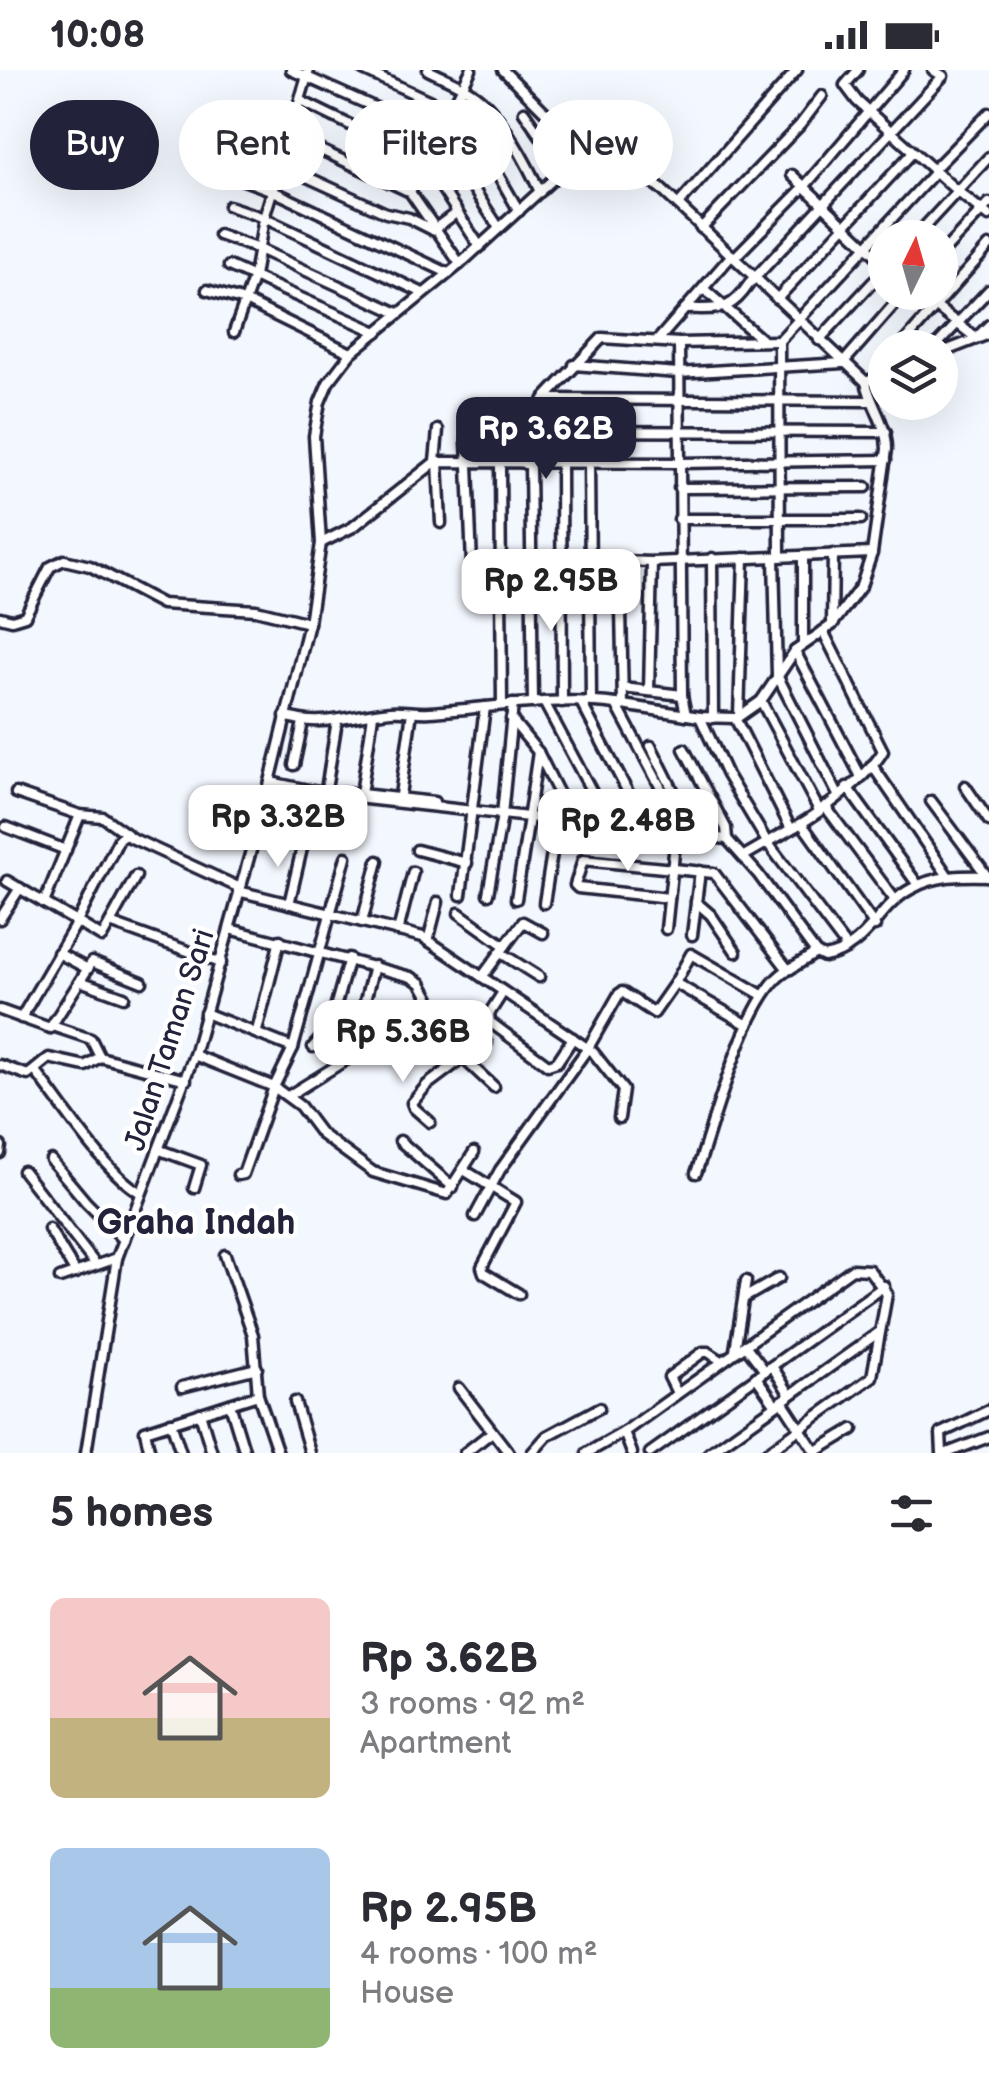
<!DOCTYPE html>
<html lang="en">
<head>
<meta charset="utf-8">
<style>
  :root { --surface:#fff; --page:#f7f7f7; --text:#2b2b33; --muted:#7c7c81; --accent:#22223b }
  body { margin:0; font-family:"Balsamiq Sans",sans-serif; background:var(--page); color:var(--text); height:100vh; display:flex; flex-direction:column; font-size:38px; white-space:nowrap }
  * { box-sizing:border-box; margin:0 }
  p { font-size:32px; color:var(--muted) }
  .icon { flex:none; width:55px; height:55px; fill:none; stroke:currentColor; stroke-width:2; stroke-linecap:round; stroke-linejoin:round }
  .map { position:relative; height:1383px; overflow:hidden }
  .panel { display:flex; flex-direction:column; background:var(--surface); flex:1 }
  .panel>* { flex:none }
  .banner { position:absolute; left:30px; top:30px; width:930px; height:90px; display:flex; gap:20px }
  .needle { width:65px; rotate:5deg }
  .tools { position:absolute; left:868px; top:150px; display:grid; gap:20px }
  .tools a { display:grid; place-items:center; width:90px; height:90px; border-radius:50%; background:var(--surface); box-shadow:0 10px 40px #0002; font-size:50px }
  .price { position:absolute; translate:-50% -85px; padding:0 22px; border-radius:20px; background:#fff; color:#222; font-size:32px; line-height:65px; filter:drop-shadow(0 2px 5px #0008) }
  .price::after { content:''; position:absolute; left:50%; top:60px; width:30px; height:22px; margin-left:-15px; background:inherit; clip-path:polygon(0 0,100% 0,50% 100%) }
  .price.on { background:var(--accent); color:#fff }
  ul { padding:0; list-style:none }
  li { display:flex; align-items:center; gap:30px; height:250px; padding:0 50px }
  li span { display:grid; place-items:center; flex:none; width:280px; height:200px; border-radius:15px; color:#555 }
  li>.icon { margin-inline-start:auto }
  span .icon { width:120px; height:120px; fill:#fffc; stroke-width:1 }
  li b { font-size:42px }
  h2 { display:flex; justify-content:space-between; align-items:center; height:120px; padding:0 50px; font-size:42px }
  .tag { padding:0 35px; border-radius:45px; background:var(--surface); box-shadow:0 10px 40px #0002; font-size:35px; line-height:90px }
  .tag.on { background:var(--accent); color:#fff }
  .status { display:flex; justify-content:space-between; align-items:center; height:70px; padding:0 50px; background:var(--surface); direction:ltr }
  .status svg { height:28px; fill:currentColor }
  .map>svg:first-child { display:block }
</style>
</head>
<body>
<div class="status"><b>10:08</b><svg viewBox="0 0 49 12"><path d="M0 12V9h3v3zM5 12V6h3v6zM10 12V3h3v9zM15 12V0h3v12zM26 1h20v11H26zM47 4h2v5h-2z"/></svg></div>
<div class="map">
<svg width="989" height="1383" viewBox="0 0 989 1383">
  <rect width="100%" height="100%" fill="#f3f7fe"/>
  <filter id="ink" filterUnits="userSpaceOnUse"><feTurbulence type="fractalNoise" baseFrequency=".01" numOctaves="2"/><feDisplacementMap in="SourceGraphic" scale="20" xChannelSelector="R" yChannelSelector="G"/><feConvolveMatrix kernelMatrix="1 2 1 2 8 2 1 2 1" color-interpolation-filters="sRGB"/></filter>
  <g filter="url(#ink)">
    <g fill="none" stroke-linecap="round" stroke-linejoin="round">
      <g stroke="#22223b" stroke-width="15">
        <g id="minor">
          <polyline points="291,0 439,66 499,158"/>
          <polyline points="363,0 452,41 481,75 519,141"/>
          <path d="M 428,0 C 444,8 464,15 478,27 C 501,45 528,95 540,122"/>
          <polyline points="858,0 845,15 857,31 957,121 989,146"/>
          <polyline points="301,31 424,91 480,177"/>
          <polyline points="524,42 564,100"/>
          <polyline points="291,66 410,122 460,194"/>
          <path d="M 581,78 L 637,102 L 660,118 L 866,312 C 871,336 887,354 887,379 L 872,483 L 861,516 L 832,555 L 795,581 L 761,631 L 741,645"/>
          <polyline points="248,80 386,143 409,148 431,159"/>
          <polyline points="933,100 989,43"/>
          <polyline points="792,105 885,194"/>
          <polyline points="238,108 273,121 448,203"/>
          <polyline points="410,122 471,0"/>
          <polyline points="678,135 797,0"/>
          <polyline points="229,136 264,148 423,223"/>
          <polyline points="701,158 800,55 822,26"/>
          <polyline points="433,160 456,143"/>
          <polyline points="219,165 261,180 398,243"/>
          <polyline points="914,168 989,87"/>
          <polyline points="940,185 989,133"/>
          <polyline points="734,188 804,117 904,0"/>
          <polyline points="229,196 377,262"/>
          <polyline points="207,220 245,231 351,283"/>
          <polyline points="705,220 761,269"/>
          <polyline points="917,222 976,268 989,255"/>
          <polyline points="777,229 913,82"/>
          <path d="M 685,239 C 718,238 729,244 749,214 L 943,6 L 933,0"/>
          <polyline points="234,262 254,206 264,148 309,0"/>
          <polyline points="819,270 885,199"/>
          <polyline points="657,271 732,185"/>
          <polyline points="899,278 989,176"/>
          <polyline points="934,278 989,220"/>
          <polyline points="940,283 989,264"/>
          <polyline points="574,295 678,303 843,293 905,222"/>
          <polyline points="866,312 885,303"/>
          <polyline points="545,328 602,268 679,273 779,271"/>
          <polyline points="532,361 886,362"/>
          <polyline points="467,370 472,495 476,498 589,490 652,492 872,483"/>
          <polyline points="589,391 591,631"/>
          <polyline points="435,392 438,360"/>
          <polyline points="438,392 441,453"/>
          <polyline points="561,392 562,632"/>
          <polyline points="525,394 532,361 544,329 870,331"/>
          <polyline points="530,394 533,633"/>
          <polyline points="500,395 502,634"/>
          <polyline points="679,418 866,417"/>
          <polyline points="679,449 861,449"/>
          <polyline points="321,473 353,457 435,392 680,393 679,273"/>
          <polyline points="780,487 779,271 935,102"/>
          <polyline points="712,488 713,648"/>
          <polyline points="774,488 777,605 838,725"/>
          <polyline points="620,491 623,635"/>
          <polyline points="0,547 12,550 25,546 50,497 64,490 90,496 162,534 256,540 309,553"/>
          <polyline points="832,554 833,484"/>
          <polyline points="803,574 803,486"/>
          <polyline points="795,581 860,705"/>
          <polyline points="623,618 682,625"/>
          <polyline points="649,621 652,492"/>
          <polyline points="761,631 819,740"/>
          <polyline points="544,632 610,756"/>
          <polyline points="581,632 648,761"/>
          <polyline points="616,634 700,647 735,648 791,759 744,786"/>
          <polyline points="686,645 682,625 680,393 886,390"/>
          <path d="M 285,646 C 321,659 354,644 391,641 C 404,640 417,643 430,642 C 492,638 554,626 616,634 L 686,765"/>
          <polyline points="739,646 744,488"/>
          <polyline points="700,647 727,705 767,772 847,878"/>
          <polyline points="511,649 538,682 574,754"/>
          <polyline points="651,676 696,766"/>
          <path d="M 684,679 L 726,758 L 727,769 L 758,804 L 816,883 L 824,887 C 865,881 878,836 911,819 C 935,805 962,805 989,806"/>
          <polyline points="294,695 303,652"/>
          <polyline points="872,695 948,806"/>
          <polyline points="270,712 338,726 727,769"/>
          <polyline points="965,716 989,751"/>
          <polyline points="847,717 918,815"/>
          <polyline points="326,720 337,650"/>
          <polyline points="343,722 434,732"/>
          <polyline points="16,723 80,745 103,747 127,764"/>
          <polyline points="361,724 373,645"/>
          <polyline points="931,731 987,806"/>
          <polyline points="399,732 412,642"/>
          <polyline points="825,736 895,830"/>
          <polyline points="529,743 538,682"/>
          <polyline points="802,754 875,856"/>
          <polyline points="6,757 66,780"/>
          <path d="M 791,759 C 817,746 869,706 883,681 L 823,561"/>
          <polyline points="417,780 467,793"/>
          <polyline points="7,811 77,852 21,948"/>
          <polyline points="238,821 423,867 593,982 623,1020 619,1048"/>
          <polyline points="488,824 502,745 513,634"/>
          <polyline points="461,825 485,637"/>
          <polyline points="669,828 578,818 575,815 583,790 714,803 786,897 790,899 816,883"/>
          <polyline points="516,829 529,748"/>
          <polyline points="696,832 711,845 736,882"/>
          <polyline points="44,833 80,745"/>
          <polyline points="544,833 557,752"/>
          <polyline points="289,834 303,774"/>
          <polyline points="459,843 505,876 482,907"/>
          <polyline points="0,849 20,818"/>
          <polyline points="362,852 378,791"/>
          <polyline points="110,853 136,806"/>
          <polyline points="230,859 411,907 421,913 431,931 354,985 288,1026"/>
          <polyline points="666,859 676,764"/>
          <polyline points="398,861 413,802"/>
          <polyline points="692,865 700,801"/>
          <polyline points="428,871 438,832"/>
          <polyline points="505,876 523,852 543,863"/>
          <polyline points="58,883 88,899"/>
          <polyline points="501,883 539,907"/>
          <polyline points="221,893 110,853 102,867 77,852 119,769 125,765 238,817"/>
          <polyline points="80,911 124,927"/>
          <polyline points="503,922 489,944 490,952 548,995 557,992 573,968"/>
          <polyline points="431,931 468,984 463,988 494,1017"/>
          <polyline points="363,938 374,896"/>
          <polyline points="0,940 50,958 92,892 142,912"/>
          <polyline points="205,943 293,978"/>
          <polyline points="748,955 675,913 691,884 762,925"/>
          <polyline points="52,956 91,969 100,987"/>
          <polyline points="257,961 280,870"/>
          <polyline points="313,977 329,959 349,888"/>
          <polyline points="416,983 470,944"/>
          <polyline points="468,984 487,973"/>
          <polyline points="194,985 274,1017 300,1036 321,1064 373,1102 447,1124 474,1082"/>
          <polyline points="0,995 28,1005 49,988 85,996 100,987 186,1010"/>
          <path d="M 36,1002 C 63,1036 106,1104 141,1123"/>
          <polyline points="430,1052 414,1038 412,1033 427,1015 463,988"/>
          <polyline points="400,1071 453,1117"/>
          <polyline points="160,1080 201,1095 194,1118"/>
          <polyline points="0,1083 1,1076"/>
          <polyline points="51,1090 86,1132 124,1170"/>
          <polyline points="464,1100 516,1132 482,1197 484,1203 519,1224"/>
          <polyline points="23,1101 96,1195"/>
          <path d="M 696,1103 C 713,1057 747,917 790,899"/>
          <polyline points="238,1105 243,1104 274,1017 293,978 346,787"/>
          <polyline points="475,1146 500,1100 588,978 619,924 622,922 654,943 675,913"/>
          <polyline points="49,1159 76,1203"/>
          <polyline points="225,1185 253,1265 258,1325 278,1383"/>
          <polyline points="60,1208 117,1188"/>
          <polyline points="744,1228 779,1208"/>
          <polyline points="745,1275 765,1301"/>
          <polyline points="735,1280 746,1211"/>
          <polyline points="772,1296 790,1325"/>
          <polyline points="756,1307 775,1334"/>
          <polyline points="182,1317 257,1298"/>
          <polyline points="459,1318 509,1383"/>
          <polyline points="677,1323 669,1307 703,1282 708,1282 722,1291"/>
          <polyline points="782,1331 816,1383"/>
          <polyline points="295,1332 310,1383"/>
          <polyline points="230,1334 245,1383"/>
          <polyline points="200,1343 212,1383"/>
          <polyline points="171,1352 181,1383"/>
          <polyline points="624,1362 632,1383"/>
          <polyline points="815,1382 853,1359"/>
          <polyline points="86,1383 117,1188 194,985 270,712 309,553 321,473 314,366 320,332 328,313 351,283 460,194 572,92 581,78 503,0"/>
          <polyline points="150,1383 145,1361 258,1325"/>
          <polyline points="465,1383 492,1362"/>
          <polyline points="532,1383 547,1366 599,1338"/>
          <polyline points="587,1383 624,1362 852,1199 869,1200 887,1224 872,1307 766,1383"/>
          <polyline points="650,1383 884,1216"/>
          <polyline points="709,1383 878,1263"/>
          <polyline points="942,1383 941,1363 989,1340"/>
          <polyline points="947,1383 989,1367"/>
        </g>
      </g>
      <use href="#minor" stroke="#fff" stroke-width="8"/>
    </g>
  </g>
  <g text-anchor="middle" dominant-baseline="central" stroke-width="9" stroke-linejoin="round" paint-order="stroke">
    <g font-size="30" fill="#22223b" stroke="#fff">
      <text transform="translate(170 970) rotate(-72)">Jalan Taman Sari</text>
    </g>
    <g font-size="35" font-weight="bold" fill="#22223b" stroke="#fff">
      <text x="196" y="1153">Graha Indah</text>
    </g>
  </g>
</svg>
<div class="tools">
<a><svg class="needle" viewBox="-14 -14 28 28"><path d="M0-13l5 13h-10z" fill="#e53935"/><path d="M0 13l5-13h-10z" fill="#7c7c81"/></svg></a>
<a><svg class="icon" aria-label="layers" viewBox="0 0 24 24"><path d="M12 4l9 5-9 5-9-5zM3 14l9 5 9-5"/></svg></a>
</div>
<b class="price on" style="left:546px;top:412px">Rp 3.62B</b>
<b class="price" style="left:551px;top:564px">Rp 2.95B</b>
<b class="price" style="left:278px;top:800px">Rp 3.32B</b>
<b class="price" style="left:628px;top:804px">Rp 2.48B</b>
<b class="price" style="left:403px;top:1015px">Rp 5.36B</b>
<div class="banner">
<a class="tag on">Buy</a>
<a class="tag">Rent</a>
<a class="tag">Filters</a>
<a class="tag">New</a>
</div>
</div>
<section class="panel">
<h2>5 homes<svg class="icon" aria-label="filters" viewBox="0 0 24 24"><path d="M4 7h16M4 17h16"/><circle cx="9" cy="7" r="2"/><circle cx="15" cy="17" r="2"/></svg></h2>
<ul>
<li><span style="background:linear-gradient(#f6c9c9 60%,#c2b280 0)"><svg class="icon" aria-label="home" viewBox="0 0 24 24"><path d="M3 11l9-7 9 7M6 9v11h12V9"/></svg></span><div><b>Rp 3.62B</b><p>3 rooms · 92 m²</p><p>Apartment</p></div></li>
<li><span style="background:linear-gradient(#a9c7e8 70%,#8fb573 0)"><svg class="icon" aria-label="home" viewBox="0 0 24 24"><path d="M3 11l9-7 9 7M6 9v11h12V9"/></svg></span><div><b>Rp 2.95B</b><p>4 rooms · 100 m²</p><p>House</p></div></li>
</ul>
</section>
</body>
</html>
